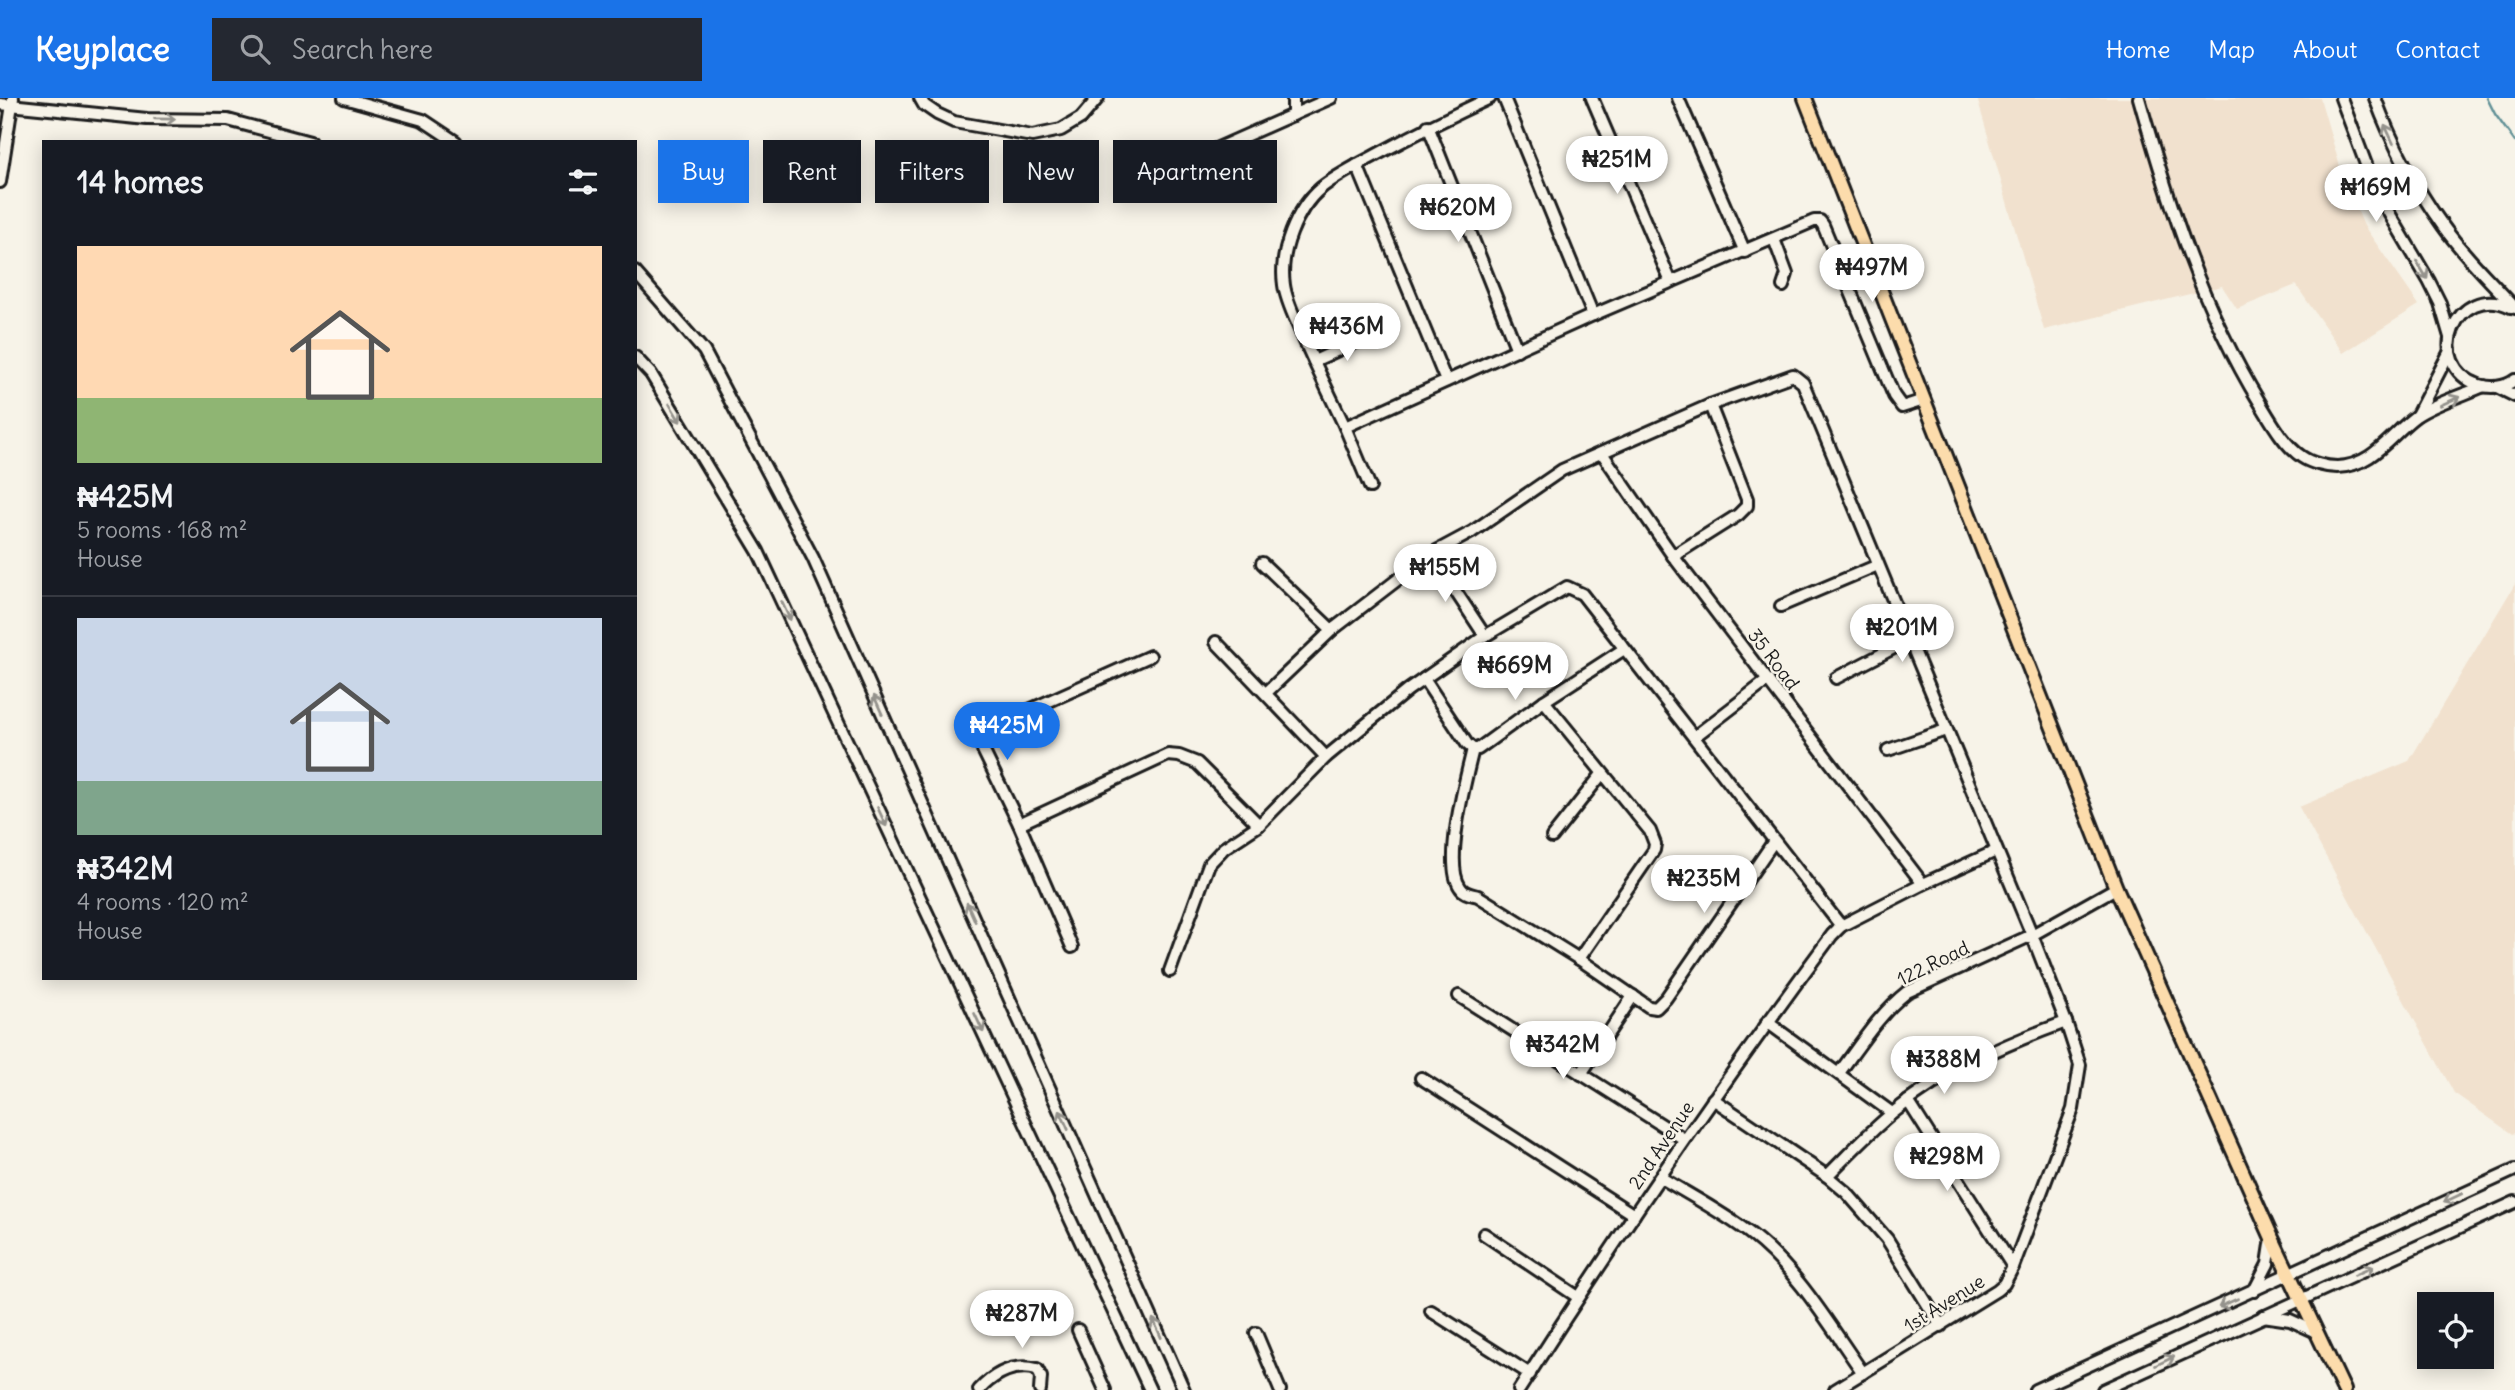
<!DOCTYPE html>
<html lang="en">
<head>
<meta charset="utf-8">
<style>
  :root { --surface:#171b24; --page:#242831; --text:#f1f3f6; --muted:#9ea1a6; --line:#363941; --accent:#1a73e8 }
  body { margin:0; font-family:Delius,sans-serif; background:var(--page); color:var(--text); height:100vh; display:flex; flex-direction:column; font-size:26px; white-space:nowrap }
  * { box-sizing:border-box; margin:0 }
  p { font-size:23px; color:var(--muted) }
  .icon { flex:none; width:38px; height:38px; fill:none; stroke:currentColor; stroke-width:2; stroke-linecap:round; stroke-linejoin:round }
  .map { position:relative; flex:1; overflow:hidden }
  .side { position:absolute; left:42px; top:42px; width:595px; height:840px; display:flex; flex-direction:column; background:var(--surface); border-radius:0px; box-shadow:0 4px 18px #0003 }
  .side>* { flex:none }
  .hud { position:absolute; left:658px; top:42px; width:665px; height:63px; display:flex; gap:14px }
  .buttons { position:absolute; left:2417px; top:1194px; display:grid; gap:14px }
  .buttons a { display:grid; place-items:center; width:77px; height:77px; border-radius:0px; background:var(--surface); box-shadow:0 4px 18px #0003; font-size:35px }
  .price { position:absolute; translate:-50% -60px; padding:0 16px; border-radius:24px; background:#fff; color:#222; font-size:23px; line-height:46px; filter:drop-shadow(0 2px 4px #0008) }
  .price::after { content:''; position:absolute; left:50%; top:42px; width:21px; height:16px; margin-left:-10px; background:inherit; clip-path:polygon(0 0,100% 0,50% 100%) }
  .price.on { background:var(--accent); color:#fff }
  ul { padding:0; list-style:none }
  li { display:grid; align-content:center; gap:14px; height:371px; padding:0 35px }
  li+li { border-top:2px solid var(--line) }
  li span { display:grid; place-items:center; height:217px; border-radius:0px; color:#555 }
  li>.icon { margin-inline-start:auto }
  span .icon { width:126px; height:126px; fill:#fffc; stroke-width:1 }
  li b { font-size:30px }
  h2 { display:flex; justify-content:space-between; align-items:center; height:84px; padding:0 35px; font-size:30px }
  .pill { padding:0 24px; border-radius:0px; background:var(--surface); box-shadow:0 4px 18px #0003; font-size:24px; line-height:63px }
  .pill.on { background:var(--accent); color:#fff }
  header { display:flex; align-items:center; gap:42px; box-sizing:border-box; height:98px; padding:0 35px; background:var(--accent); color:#fff }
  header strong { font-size:33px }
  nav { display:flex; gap:38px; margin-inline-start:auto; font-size:24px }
  .search { width:490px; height:63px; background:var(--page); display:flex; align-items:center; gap:18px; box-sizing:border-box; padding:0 24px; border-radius:0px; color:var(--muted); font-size:26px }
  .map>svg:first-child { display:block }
</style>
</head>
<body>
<header>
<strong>Keyplace</strong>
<div class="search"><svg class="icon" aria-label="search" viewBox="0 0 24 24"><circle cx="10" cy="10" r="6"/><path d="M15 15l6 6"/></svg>Search here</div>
<nav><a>Home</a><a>Map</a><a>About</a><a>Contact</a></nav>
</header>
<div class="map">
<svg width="2515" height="1292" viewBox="0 0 2515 1292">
  <rect width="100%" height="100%" fill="#f7f3e8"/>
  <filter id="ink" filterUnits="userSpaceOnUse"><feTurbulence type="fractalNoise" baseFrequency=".0143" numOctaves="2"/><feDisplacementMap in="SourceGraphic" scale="14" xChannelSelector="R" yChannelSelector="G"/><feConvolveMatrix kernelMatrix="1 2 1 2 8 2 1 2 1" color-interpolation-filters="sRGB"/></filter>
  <g filter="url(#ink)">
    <g fill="#f1e1ce">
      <polygon points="1977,0 2320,0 2343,79 2364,128 2419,207 2343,255 2296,187 2237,211 2222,188 2044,232"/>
      <polygon points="2515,486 2515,1035 2512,1036 2454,995 2299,709 2409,663"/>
    </g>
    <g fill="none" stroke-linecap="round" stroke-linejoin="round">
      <polyline stroke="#609096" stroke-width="2.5" points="2487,0 2495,16 2515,44"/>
      <g stroke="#1c1c1c" stroke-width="16">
        <g id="minor">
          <polyline points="344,0 423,22 456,44"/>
          <polyline points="920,0 924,7 937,16 954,24 1032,38 1061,32 1081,20 1098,0"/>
          <polyline points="1504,0 1593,217"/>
          <polyline points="1592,0 1671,184"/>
          <polyline points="1678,0 1745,154"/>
          <path d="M 2139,0 C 2169,106 2202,210 2260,305 C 2271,323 2284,347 2302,359 C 2311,365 2326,369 2337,369 C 2373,368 2390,337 2416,318 C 2433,306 2463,297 2484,288"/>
          <polyline points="2341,0 2376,93 2429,183 2440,205 2450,239"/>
          <path d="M 2375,0 C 2392,46 2415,89 2443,128 C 2464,158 2491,183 2515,210"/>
          <polyline points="0,6 147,21 228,22 310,44"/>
          <polyline points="1293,17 1293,0"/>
          <polyline points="1428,28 1517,252"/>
          <polyline points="1184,65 1331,0"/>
          <polyline points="1357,67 1446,283"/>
          <polyline points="0,84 13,0"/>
          <polyline points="1774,141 1787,176 1783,188"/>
          <polyline points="635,174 704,253 813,460 1184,1292"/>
          <path d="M 2511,209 C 2456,182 2422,267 2479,287 C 2491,291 2505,289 2515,282"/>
          <polyline points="635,259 651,276 758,453 1150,1292"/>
          <polyline points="1314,263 1367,239"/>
          <polyline points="2497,289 2515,298"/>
          <polyline points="2417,317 2450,253"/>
          <path d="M 1345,329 C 1330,297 1314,265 1300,232 C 1294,218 1286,202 1284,187 C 1279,155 1296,111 1321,90 C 1337,77 1358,67 1376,57 C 1413,37 1451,18 1490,0"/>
          <polyline points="1602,355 1673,458 1923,786"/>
          <polyline points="1370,389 1345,329 1593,217 1814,123 1820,123 1823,127 1894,298 1902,309 1924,302"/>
          <polyline points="1431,456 1485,538"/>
          <polyline points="1673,458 1738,417 1747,408 1747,401 1710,307"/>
          <polyline points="1262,465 1332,532"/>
          <polyline points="1781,508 1878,467"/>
          <polyline points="1216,544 1326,659"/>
          <polyline points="1836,580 1909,542"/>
          <polyline points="1424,581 1467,646 1473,651 1478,651 1544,603 1624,551"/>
          <polyline points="1266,595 1332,532 1431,456 1472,434 1562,372 1710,307 1793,277 1803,285 2032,837 2066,924 2080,967 2073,1011 2013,1169 2004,1186 1997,1192 1835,1292"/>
          <polyline points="1544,603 1650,733 1655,746 1654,752 1579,861"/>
          <polyline points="1694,639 1768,582"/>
          <path d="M 1473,651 C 1466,680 1443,765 1460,789 C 1464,796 1471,796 1478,798 L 1579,861 L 1649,909 L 1656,910 L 1666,900 L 1774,743"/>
          <polyline points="1888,652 1946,632"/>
          <polyline points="1019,726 1168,657 1179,658 1197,665 1259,727"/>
          <polyline points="1552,739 1602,676"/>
          <path d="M 1072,849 L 1019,726 L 983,652 C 980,637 986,633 998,626 L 1150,558"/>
          <polyline points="1170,873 1209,766 1224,750 1259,727 1326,659 1408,592 1485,538 1567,489 1582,496 1841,828"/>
          <polyline points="1459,898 1684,1041"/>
          <polyline points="1767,924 1892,1015"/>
          <path d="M 1839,975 C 1860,947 1879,916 1907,894 L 2032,837 L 2116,790"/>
          <polyline points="1581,976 1633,898"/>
          <polyline points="1421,980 1634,1117"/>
          <polyline points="1713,1001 1827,1078 1847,1095 1887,1141 1941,1228"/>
          <polyline points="1908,1003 2013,1169"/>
          <path d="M 1827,1078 C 1849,1056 1870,1033 1894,1014 C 1944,973 2005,946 2066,924"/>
          <path d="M 1660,1079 C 1691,1098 1724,1115 1752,1137 C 1798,1173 1830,1228 1863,1275"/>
          <polyline points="1484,1136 1578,1199"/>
          <polyline points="2254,1193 2268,1166 2272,1140"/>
          <polyline points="1431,1213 1530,1276"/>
          <polyline points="2263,1218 2290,1222 2316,1234"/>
          <polyline points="1078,1232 1105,1292"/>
          <polyline points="1256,1235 1280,1292"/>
          <path d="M 979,1292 C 995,1275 1014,1265 1037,1271 L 1041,1279 L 1040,1292"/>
          <path d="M 1519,1292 C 1618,1137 1722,985 1832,837 L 1841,828 L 1923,786 L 1996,753"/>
          <polyline points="2035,1292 2515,1072"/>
          <polyline points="2103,1292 2515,1104"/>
        </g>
      </g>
      <g stroke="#1c1c1c" stroke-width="18">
        <polyline id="major" points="1805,0 2116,790 2272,1140 2344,1292"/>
      </g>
      <use href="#minor" stroke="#f7f3e8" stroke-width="10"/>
      <use href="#major" stroke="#fcdcac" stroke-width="12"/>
    </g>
    <defs><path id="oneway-shaft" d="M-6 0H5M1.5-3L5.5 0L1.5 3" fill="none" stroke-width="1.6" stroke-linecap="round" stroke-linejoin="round" transform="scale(1.75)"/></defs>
    <g stroke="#94928c">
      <use href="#oneway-shaft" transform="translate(165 21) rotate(1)"/>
      <use href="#oneway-shaft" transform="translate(2389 36) rotate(-115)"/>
      <use href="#oneway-shaft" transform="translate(2422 172) rotate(59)"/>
      <use href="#oneway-shaft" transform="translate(2450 303) rotate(-24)"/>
      <use href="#oneway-shaft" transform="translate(675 315) rotate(59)"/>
      <use href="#oneway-shaft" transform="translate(786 513) rotate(65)"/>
      <use href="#oneway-shaft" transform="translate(878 607) rotate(-114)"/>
      <use href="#oneway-shaft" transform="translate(882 719) rotate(65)"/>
      <use href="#oneway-shaft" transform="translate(971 814) rotate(-114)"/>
      <use href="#oneway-shaft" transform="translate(979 925) rotate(65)"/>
      <use href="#oneway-shaft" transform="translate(1064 1022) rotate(-114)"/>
      <use href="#oneway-shaft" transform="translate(2453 1100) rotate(155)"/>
      <use href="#oneway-shaft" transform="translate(2364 1173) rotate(-24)"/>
      <use href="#oneway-shaft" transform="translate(2228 1205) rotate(156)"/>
      <use href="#oneway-shaft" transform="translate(1157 1230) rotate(-114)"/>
      <use href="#oneway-shaft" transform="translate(2165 1263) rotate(-25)"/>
    </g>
  </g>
  <g text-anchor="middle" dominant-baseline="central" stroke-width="5" stroke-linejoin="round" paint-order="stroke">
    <g font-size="19" fill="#1c1c1c" stroke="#f7f3e8">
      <text transform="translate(1774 561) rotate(53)">35 Road</text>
      <text transform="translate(1933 865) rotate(-26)">122 Road</text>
      <text transform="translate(1661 1047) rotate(-56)">2nd Avenue</text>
      <text transform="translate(1944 1205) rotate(-32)">1st Avenue</text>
    </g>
  </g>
</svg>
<div class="buttons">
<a><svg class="icon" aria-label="locate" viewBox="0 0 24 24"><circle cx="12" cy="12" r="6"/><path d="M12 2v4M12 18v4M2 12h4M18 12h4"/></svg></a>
</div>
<b class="price" style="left:1617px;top:98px">₦251M</b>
<b class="price" style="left:2376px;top:126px">₦169M</b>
<b class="price" style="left:1458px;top:146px">₦620M</b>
<b class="price" style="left:1872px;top:206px">₦497M</b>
<b class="price" style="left:1347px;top:265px">₦436M</b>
<b class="price" style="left:1445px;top:506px">₦155M</b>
<b class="price" style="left:1902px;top:566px">₦201M</b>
<b class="price" style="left:1515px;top:604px">₦669M</b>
<b class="price on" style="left:1007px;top:664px">₦425M</b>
<b class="price" style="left:1704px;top:817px">₦235M</b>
<b class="price" style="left:1563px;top:983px">₦342M</b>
<b class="price" style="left:1944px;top:998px">₦388M</b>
<b class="price" style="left:1947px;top:1095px">₦298M</b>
<b class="price" style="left:1022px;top:1252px">₦287M</b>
<div class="hud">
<a class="pill on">Buy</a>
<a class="pill">Rent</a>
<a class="pill">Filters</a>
<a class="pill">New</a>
<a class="pill">Apartment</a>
</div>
<section class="side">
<h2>14 homes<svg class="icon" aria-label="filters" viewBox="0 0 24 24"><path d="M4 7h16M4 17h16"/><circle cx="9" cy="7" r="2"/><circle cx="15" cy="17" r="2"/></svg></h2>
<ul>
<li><span style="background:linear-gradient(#ffd9b3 70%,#8fb573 0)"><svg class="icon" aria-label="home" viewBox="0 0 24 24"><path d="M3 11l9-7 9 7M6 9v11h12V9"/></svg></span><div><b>₦425M</b><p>5 rooms · 168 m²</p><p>House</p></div></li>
<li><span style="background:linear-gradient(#c9d6e8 75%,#7fa58c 0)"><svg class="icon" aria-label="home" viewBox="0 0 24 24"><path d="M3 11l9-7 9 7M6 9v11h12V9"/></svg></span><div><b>₦342M</b><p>4 rooms · 120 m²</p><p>House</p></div></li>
</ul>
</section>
</div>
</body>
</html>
